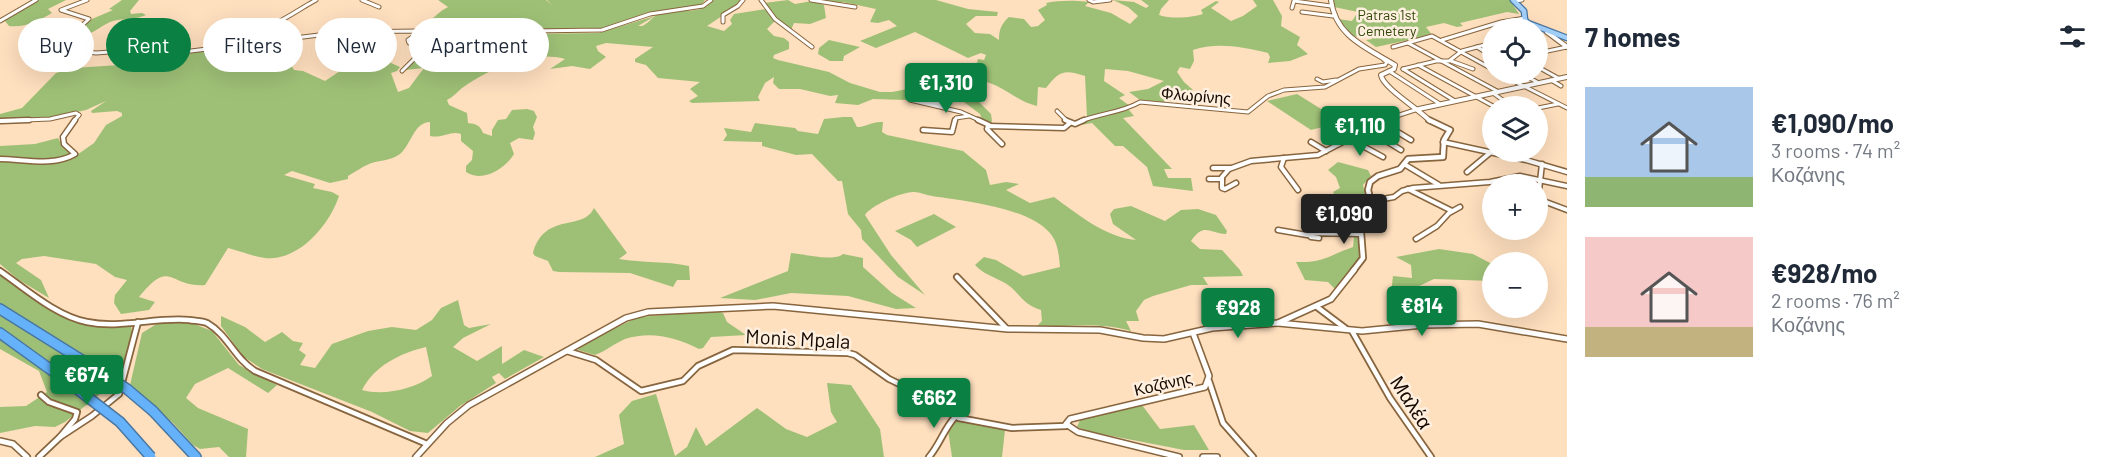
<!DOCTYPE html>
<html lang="en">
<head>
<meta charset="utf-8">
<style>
  :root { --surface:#fff; --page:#f2f2f3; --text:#1f2937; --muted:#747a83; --accent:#0b8043 }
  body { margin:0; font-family:Barlow,sans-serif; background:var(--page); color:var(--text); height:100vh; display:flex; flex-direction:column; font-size:22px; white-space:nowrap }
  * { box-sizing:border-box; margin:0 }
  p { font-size:20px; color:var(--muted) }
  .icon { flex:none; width:33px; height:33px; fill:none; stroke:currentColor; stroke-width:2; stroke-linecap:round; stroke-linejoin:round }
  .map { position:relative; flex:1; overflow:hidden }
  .details { display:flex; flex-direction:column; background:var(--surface); width:540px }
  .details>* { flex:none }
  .top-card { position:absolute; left:18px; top:18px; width:570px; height:54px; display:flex; gap:12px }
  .controls { position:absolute; left:1482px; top:18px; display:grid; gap:12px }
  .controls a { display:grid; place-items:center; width:66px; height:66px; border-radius:50%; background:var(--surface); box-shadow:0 6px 24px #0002; font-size:30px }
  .price { position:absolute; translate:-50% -51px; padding:0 14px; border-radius:6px; background:var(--accent); color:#fff; font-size:20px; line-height:39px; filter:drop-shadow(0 2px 3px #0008) }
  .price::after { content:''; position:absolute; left:50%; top:36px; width:18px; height:14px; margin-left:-9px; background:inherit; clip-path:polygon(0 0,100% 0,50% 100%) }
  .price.active { background:#222; color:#fff }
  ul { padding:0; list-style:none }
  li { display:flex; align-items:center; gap:18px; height:150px; padding:0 18px }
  li span { display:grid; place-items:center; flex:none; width:168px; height:120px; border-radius:0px; color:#555 }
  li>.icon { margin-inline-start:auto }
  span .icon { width:72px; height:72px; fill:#fffc; stroke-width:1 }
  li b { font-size:26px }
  h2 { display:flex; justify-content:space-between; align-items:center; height:72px; padding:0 18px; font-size:26px }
  .pill { padding:0 21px; border-radius:27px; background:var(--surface); box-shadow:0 6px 24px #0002; font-size:21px; line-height:54px }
  .pill.active { background:var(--accent); color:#fff }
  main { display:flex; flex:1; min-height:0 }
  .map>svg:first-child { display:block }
</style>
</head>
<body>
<main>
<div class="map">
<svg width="1567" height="457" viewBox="0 0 1567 457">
  <rect width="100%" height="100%" fill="#fedfbe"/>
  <g fill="#9ec076" fill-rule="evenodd">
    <path d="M 38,0 L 66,0 L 48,9 L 52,13 C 39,21 24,28 9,26 L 5,21 L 9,13 L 25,8 Z"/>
    <path d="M 122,0 L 139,0 L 130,11 L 131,14 L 142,13 L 146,15 C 135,20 125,18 113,21 C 100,25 84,42 70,38 L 92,19 L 113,10 L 109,9 Z"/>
    <path d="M 438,0 L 546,0 L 553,6 L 547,0 L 705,0 L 701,5 L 650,12 L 598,30 L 513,29 L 476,26 L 427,33 L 422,41 L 410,42 L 410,39 C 424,31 432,15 448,7 Z"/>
    <path d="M 713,0 L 741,0 L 737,6 L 707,26 L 724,31 L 732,24 L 730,20 L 734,14 L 766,9 L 775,21 L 767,29 L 774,36 L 784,38 L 789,42 L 789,49 L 774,55 L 773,58 L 778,60 L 829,72 L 850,83 L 880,92 L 892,92 L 923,86 L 936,79 L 957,80 L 991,114 L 992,121 L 990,123 L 982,120 L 980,114 L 948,90 L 933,91 L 906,100 L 873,99 L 858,105 L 835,103 L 838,95 L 830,96 L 800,89 L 779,89 L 773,83 L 774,77 L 765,83 L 758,97 L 760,101 L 692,103 L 689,101 L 698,96 L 690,89 L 700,82 L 658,78 L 646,65 L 635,62 L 635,59 L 653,47 L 606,43 L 596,46 L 598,51 L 606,57 L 590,69 L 572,66 L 550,69 L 565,59 C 530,50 491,68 462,88 C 457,92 453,97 447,100 L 449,105 L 467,113 L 468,123 C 476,124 480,125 483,133 L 492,136 L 492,130 L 498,120 L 506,119 L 512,110 L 527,109 L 534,111 L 537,117 L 533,127 L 535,133 L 533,140 L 519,138 L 510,143 L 514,154 C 505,169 483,183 466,172 L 466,166 L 472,160 L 473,151 L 461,141 L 461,134 C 451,130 442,139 430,136 L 430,122 C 414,122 411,145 400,154 C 391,161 378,160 369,164 C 362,167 355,172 348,176 L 348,179 L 330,183 L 292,171 L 284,175 L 315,184 L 313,188 L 332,192 L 339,196 C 330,223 304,255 274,258 C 261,260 241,251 228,248 L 205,285 C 168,288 172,257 139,297 L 155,302 L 149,310 L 121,314 L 114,303 L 115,295 L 127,280 L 115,277 L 96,264 L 44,256 L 22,259 L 16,263 L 41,280 L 49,298 L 19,280 L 0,264 L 0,160 L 54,162 L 74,157 L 94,143 L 106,125 L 122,116 L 122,113 L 117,111 L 92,113 L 91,111 L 106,101 L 86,110 L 50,118 L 0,120 L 0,114 L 22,108 L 56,73 L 73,68 L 135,64 L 161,57 L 171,52 L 231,48 L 259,61 L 285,55 L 294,70 L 303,71 L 325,81 L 340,71 L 330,67 L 322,51 L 347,58 L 382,59 L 400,67 L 397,71 L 391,73 L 398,92 L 409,88 L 424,68 L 405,70 L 413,59 L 426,53 L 460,44 L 480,42 L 508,36 L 511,39 L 519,36 L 518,34 L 598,33 L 655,16 L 638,26 L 642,26 C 648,24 651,18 657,15 C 674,6 700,18 713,0 Z"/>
    <polygon points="788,0 795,4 812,1 824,5 826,18 810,24 794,23 791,30 776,19 764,3"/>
    <path d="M 816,0 L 936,0 L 968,9 L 998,12 L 997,16 L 976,16 L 966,24 L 975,33 L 990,34 L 999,40 C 999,30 1001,24 1009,17 L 1024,19 L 1031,27 L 1038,26 L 1045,20 L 1038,10 L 1047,5 L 1046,3 C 1060,0 1085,0 1096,4 L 1088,3 L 1085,6 L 1111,13 L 1130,24 L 1138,16 L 1128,7 L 1113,0 L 1134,2 L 1146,8 L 1149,6 L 1141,0 L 1169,0 L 1161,9 L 1159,15 C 1171,19 1191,18 1203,14 L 1201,10 L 1216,1 L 1219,2 L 1211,8 L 1231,21 L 1243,16 L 1257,6 L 1253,0 L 1273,0 L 1282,16 L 1281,26 L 1300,37 L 1297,45 L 1308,54 L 1290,61 L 1268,63 L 1270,57 L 1268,53 C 1243,47 1217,42 1193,50 L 1194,61 L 1190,69 L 1180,67 L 1177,72 L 1184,82 L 1193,90 L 1182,96 L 1166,98 L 1164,100 L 1167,104 L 1140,100 L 1129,92 L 1148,89 L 1164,81 L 1128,71 L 1105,69 L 1104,81 L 1125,95 L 1119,98 L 1130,106 L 1087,117 L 1085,76 C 1064,69 1059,71 1046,88 L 1038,87 L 1037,106 C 1021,102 1011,93 997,86 C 989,82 981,81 973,77 L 978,59 L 984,60 L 986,55 L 981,53 L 968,58 L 915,32 L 876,48 L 860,41 L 897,26 L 889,20 L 878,23 L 870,22 L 876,9 L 843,2 L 827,4 Z"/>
    <polygon points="1334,0 1510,0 1519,14 1507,12 1460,23 1463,26 1457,27 1444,23 1426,27 1432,35 1376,47 1366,40 1373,39 1365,35 1353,37 1338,19 1352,21 1358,12 1334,7"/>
    <polygon points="829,40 860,47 844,56 843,61 830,61 818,54 819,48"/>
    <polygon points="1297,94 1342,122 1311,130 1267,101"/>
    <polygon points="1129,110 1134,116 1123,118 1172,169 1164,169 1168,178 1191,178 1193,191 1153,186 1147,167 1123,146 1115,146 1092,123 1069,127 1104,114"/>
    <path d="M 843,117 L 852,117 L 857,127 C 866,127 873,121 883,122 L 882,132 L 887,135 L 963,151 L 986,170 L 990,185 L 1006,182 L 1019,184 L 1006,190 L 1030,203 L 1054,197 C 1077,214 1107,238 1136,240 L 1113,224 L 1110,214 L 1114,209 L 1131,206 L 1165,221 L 1181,210 L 1198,209 L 1216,215 L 1227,231 L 1226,234 C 1209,233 1204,222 1191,241 L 1200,249 L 1222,250 L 1240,270 L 1243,276 L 1203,277 L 1208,285 L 1191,285 L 1153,296 L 1144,300 L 1136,311 L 1139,321 L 1126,321 L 1131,331 C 1100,322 1067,326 1035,328 L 1042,321 L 1041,310 C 1028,306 1024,301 1015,291 C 1005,279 985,277 975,265 L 984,257 L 996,260 L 1023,276 L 1060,267 C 1059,256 1058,241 1049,232 C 1026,207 964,201 932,196 C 926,195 920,192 914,192 C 903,191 870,206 865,215 L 891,255 L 925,295 L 898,277 L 862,239 L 861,230 L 848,214 L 842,181 L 838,181 L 812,154 L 796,155 L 762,146 L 762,142 L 723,141 L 727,135 L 724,128 L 751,132 L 755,123 L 795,128 L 798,131 L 818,134 L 824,119 Z"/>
    <path d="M 58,138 L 62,145 L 73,154 C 59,166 19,156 0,158 L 0,146 L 35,144 Z"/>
    <polygon points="1338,162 1368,170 1371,176 1363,185 1367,202 1345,196 1336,197 1333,192 1340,188 1336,177 1328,170"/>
    <path d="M 594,208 L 627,253 L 619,259 C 643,263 666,261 689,266 L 690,280 L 677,280 L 673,287 L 630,273 L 559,272 L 553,271 L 548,261 L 535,256 L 533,253 C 545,211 583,232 594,208 Z"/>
    <polygon points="934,214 956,227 917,247 911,240 895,231"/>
    <path d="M 1354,236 L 1357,236 L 1361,259 L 1335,289 L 1328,282 L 1305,280 L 1296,262 C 1325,263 1329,255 1353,247 Z"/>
    <polygon points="1439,249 1473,254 1492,264 1492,281 1434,279 1413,289 1409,305 1390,303 1393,276 1412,278 1411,265 1396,257"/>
    <path d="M 791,253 C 805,254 834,262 843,254 L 863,258 L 863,267 L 892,293 L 916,308 L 896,309 L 848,296 L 791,293 L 755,300 L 720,298 L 788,271 Z"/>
    <path d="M 0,274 C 24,292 54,319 85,324 C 100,327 117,323 131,326 L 132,332 L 120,378 L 65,422 L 55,427 L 35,426 L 0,433 L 0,407 L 26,406 L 47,392 L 39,371 L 0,349 Z"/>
    <path d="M 458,300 L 464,325 L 469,328 L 491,324 L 463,338 L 453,347 L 477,361 L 502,346 L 502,364 L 524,350 L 544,357 L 505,379 L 499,373 L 492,377 L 496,383 L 460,406 L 428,433 L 410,431 L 372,412 L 262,369 L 244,357 L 237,348 L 221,326 L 221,316 L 245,327 L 265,342 L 282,332 L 293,341 L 303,343 L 299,350 L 306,355 L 300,365 L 315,368 L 332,344 L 368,331 L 392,327 L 416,330 L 432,320 L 441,308 ZM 426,347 L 432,376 C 414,389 384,396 362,390 C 375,365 401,353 426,347 Z"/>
    <path d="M 715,311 L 723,313 L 727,322 L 746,335 L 711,337 L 703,348 L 699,349 C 675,337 651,331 625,339 C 615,343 606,351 595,355 L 578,350 L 581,345 L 638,317 Z"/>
    <polygon points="173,322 189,322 212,331 239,365 277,385 268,393 228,368 195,384 186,398 198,408 248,429 246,457 229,457 219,447 200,449 193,445 173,423 130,385 142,333 158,323"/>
    <polygon points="827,383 851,385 880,429 884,457 595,457 624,444 619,415 632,401 656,394 675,456 687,447 696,427 706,446 757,408 786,429 807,437 837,422 831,412"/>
    <polygon points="1142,405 1160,429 1194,425 1209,450 1184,450 1091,432 1077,427 1080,420"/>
    <polygon points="955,419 1005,430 1002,457 952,457 948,430"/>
  </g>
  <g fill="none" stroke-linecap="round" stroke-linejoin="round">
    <g stroke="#87653e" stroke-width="5">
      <g id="minor-far2">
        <polyline points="87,0 61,10 89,19 68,38 78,51 96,53 152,49 191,51 343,32 417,31 418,33 408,40 409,43 437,45 530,31 602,30 650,14 703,6 711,0"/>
        <polyline points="362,0 379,7"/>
        <polyline points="761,0 775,19 812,47"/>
        <polyline points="811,0 855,7"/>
        <polyline points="1089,0 1093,2 1110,0"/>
        <polyline points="1515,1 1522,0"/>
        <polyline points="1292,8 1294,1 1331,6"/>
        <polyline points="1302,12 1333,16"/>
        <polyline points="0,21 36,0"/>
        <path d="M 278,22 C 292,15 303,7 316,0"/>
        <polyline points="723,22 723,15 738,6 743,0"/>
        <polyline points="245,23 248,24 244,31 247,38 245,45"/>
        <polyline points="1442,40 1501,22 1525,18"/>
        <polyline points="468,41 487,38"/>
        <polyline points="1408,43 1497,91"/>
        <polyline points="30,47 56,56 84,53"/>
        <polyline points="1393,47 1432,36 1492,69"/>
        <polyline points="1477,47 1492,56"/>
        <polyline points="1538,53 1567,47"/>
        <polyline points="1451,61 1473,69"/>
        <polyline points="1418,65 1493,106"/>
        <polyline points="1538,67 1558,78"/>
        <polyline points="1403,69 1436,61 1449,61 1462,51 1492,43"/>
        <polyline points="1403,69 1455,101"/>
        <polyline points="402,71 417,56 458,43"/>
        <polyline points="1389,71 1440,104"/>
        <polyline points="1500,74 1567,108"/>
        <polyline points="1522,74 1537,82"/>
        <polyline points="1317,79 1323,82 1336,80"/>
        <polyline points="1551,80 1561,86"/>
        <polyline points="1493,93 1504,101 1505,106"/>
        <polyline points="945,105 919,99 910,100 961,112 981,121"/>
        <polyline points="1538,108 1558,104"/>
        <polyline points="1057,111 1067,121"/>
        <polyline points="0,121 50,119 76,113 79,115"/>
        <polyline points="74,121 79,115"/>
        <polyline points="955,121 956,118 969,116"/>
        <path d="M 1081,121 C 1101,113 1121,113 1140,102 L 1248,112 L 1268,96 L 1284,90 L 1325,87 L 1359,69 L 1385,65 L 1387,62 L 1384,60"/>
        <polyline points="1381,121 1418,109"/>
      </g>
    </g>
    <g stroke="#87653e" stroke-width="7">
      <g id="minor-far1">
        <polyline points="978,120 989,125"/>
        <polyline points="1065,120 1075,124 1084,120"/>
        <polyline points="0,121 29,120"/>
        <polyline points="1381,122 1411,140"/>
        <polyline points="1367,129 1401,150"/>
        <polyline points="923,130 952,132 955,120"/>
        <polyline points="1348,138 1383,157"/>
        <polyline points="1311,142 1326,151"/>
        <polyline points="1443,142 1526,160 1567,172"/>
        <polyline points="1002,144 987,129 988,126 1064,128 1070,123"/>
        <polyline points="1284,158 1281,167 1298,190"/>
        <path d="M 0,159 C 24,159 53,167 75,154 L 64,144 L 63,137 L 75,120"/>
        <polyline points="1404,164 1439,185"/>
        <polyline points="1542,164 1538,199 1567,210"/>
        <polyline points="1213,168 1230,168"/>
        <polyline points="1467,172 1491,152"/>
        <polyline points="1209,179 1222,179"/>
        <polyline points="1236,183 1225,189 1222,188 1222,177 1229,169 1251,161 1318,155 1385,120"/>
        <polyline points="1408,189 1452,211"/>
        <polyline points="1372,201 1394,197 1402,191 1413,188 1490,182 1520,176 1567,186"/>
        <polyline points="1278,230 1307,235"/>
        <polyline points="1319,238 1311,237 1307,233 1361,234"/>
        <polyline points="1416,239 1437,226 1449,213 1460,207"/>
      </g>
    </g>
    <g stroke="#87653e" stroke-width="8">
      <g id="minor">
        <path d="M 0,271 C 26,289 56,316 87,322 C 120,329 155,317 189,320 C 194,321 202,321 207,323 C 228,335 235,359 255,371 L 427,444"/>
        <polyline points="957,277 1006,328"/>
        <polyline points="1317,307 1345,328"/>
        <polyline points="1352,331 1390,398 1431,457"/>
        <polyline points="567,351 596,360 641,391 683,381 698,366 733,350 848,353 855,355 889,379 922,395 959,418 1012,428 1066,426"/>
        <polyline points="1209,381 1223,423 1253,457"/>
        <polyline points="41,395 49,402 77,412 75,419 60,437"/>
        <polyline points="39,457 60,437 92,416 119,394 138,322"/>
        <path d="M 929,457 C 940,444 944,429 955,417"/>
      </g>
    </g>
    <g stroke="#87653e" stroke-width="6">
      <g id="tertiary-far2">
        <path d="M 1331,0 C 1335,36 1367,48 1395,65 L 1394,69 L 1381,75 C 1383,88 1419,109 1430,121"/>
        <polyline points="1547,32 1567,47"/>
        <polyline points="1419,109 1567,77"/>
      </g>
    </g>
    <g stroke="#87653e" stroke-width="8">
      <polyline id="tertiary-far1" points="1353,271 1363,258 1361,232 1372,206 1368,190 1370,182 1378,176 1400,169 1408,159 1443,157 1444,140 1450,130 1429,120"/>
    </g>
    <g stroke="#87653e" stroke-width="8">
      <g id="tertiary">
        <polyline points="1278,323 1362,331 1423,325 1478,324 1567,339"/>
        <polyline points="0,441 13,444 27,457"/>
        <polyline points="416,457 447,423 469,405 626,318 648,312 773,306 1008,329 1100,330 1143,338 1164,339 1212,328 1278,323 1331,299 1354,270"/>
        <polyline points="1179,457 1078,432 1066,424 1070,419 1205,387 1209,376 1193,333"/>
        <polyline points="1203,457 1217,457"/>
      </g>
    </g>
    <g stroke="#4977a2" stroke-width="7">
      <polyline id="primary" points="1513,0 1524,11 1525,20 1528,23 1567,38"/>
    </g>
    <g stroke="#4977a2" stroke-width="12">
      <g id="motorway">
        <polyline points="0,309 93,367"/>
        <polyline points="0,333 72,385"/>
        <polyline points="153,411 196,457"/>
      </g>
    </g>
    <use href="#minor-far2" stroke="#fff" stroke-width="3"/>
    <use href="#minor-far1" stroke="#fff" stroke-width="4"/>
    <use href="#minor" stroke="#fff" stroke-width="4.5"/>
    <use href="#tertiary-far2" stroke="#fff" stroke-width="4"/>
    <use href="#tertiary-far1" stroke="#fff" stroke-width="4.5"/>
    <use href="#tertiary" stroke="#fff" stroke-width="5"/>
    <use href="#primary" stroke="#a3d1fc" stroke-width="4.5"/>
    <use href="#motorway" stroke="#65b2fa" stroke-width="9"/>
    <g stroke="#4977a2" stroke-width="12" stroke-linecap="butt">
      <g id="motorway-bridge">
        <polyline points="93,367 127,389 153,411"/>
        <polyline points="72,385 120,422 151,457"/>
      </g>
    </g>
    <use href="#motorway-bridge" stroke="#65b2fa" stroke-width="9"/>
  </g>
  <g text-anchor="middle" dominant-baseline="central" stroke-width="5" stroke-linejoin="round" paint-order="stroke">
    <g font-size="14" fill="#2e4506" stroke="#ffefdf">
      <text x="1387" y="14">Patras 1st<tspan x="1387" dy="16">Cemetery</tspan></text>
    </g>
    <g font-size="16" fill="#160900" stroke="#ffefdf">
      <text transform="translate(1196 95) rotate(5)">Φλωρίνης</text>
      <text transform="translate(1163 383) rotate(-13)">Κοζάνης</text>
    </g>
    <g font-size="20" fill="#160900" stroke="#ffefdf">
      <text transform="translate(798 338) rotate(3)">Monis Mpala</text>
      <text transform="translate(1412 402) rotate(57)">Μαλέα</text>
    </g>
  </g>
</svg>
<div class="controls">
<a><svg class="icon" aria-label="locate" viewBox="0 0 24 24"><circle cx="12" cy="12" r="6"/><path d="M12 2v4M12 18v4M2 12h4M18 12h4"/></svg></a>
<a><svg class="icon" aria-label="layers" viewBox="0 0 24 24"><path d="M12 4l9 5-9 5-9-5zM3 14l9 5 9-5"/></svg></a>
<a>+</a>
<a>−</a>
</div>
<b class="price" style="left:946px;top:114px">€1,310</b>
<b class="price" style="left:1360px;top:157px">€1,110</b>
<b class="price active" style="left:1344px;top:245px">€1,090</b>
<b class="price" style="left:1422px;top:337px">€814</b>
<b class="price" style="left:1238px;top:339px">€928</b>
<b class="price" style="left:87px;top:406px">€674</b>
<b class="price" style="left:934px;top:429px">€662</b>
<div class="top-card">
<a class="pill">Buy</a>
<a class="pill active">Rent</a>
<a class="pill">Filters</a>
<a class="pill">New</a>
<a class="pill">Apartment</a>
</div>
</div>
<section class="details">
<h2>7 homes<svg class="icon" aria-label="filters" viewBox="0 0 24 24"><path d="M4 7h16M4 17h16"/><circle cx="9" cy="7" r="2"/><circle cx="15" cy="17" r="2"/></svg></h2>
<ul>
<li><span style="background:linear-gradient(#a9c7e8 75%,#8fb573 0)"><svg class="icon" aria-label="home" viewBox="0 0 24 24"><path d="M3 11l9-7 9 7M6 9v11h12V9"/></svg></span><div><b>€1,090/mo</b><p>3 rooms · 74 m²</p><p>Κοζάνης</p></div></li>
<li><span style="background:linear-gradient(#f6c9c9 75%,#c2b280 0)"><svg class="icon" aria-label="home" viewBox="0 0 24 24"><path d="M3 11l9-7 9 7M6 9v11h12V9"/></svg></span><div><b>€928/mo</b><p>2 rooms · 76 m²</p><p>Κοζάνης</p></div></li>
</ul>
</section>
</main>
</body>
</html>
